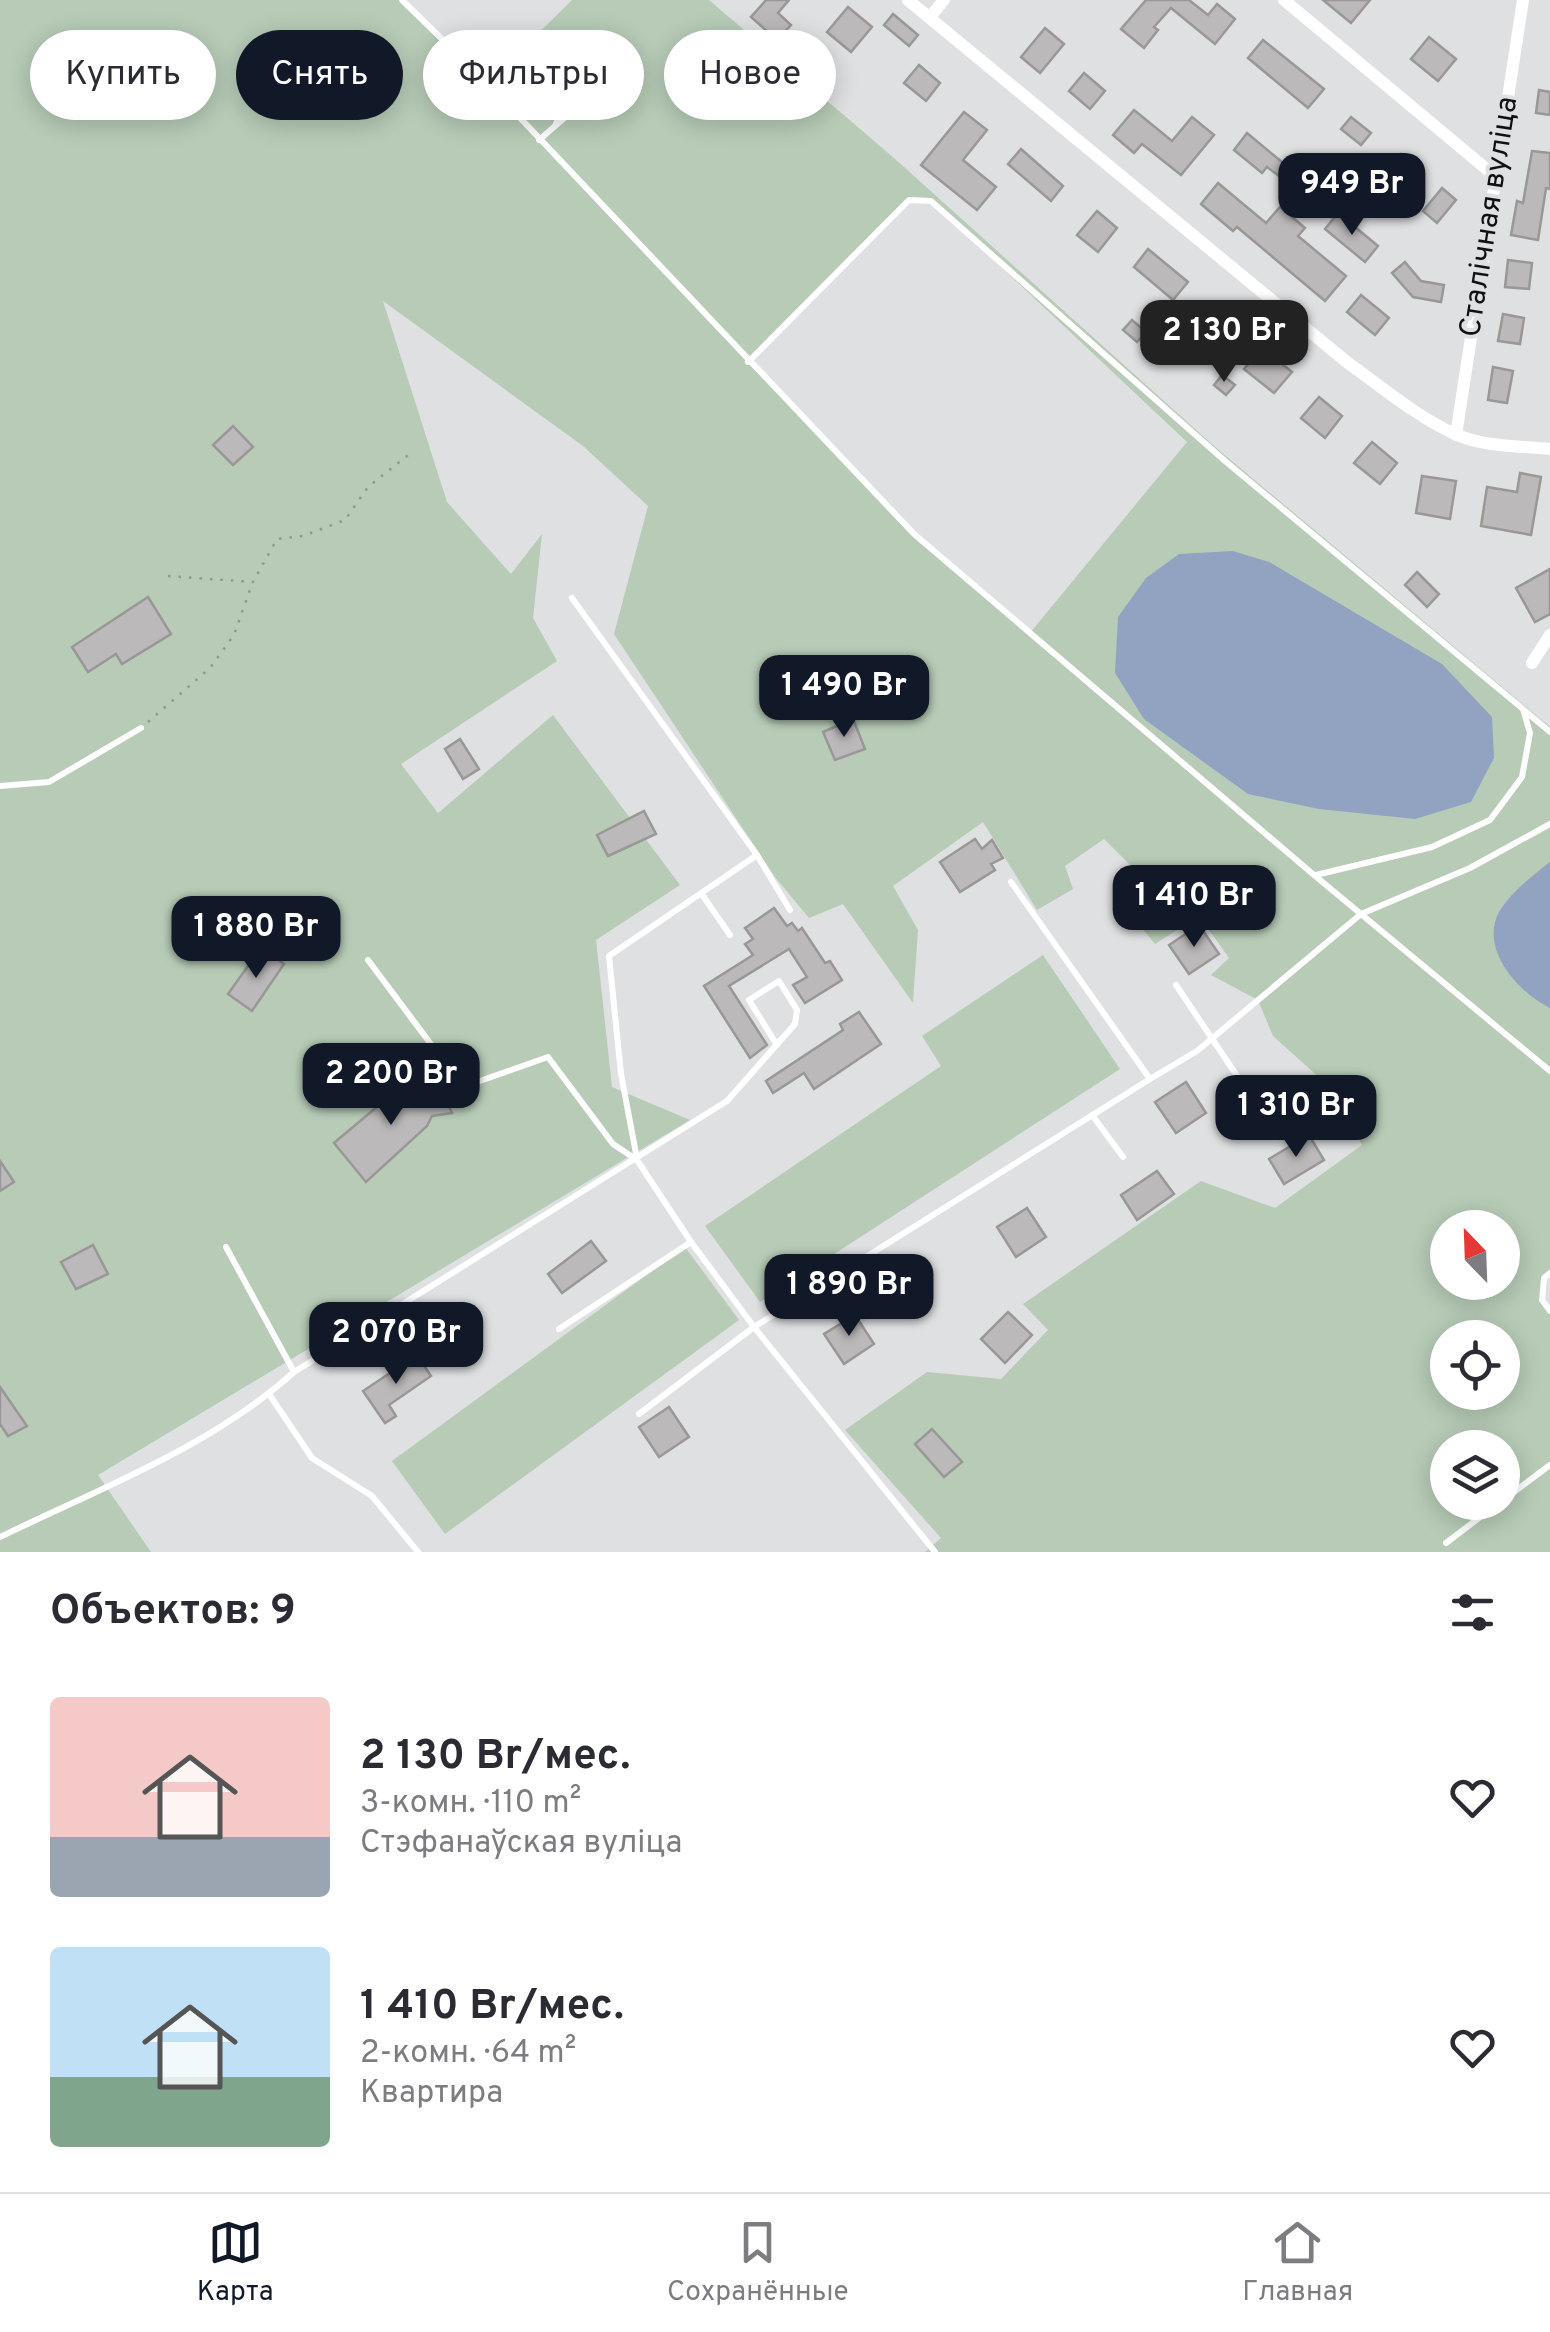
<!DOCTYPE html>
<html lang="ru">
<head>
<meta charset="utf-8">
<style>
  :root { --surface:#fff; --page:#f7f7f7; --text:#2b2b33; --muted:#7c7c81; --line:#e1e1e2; --accent:#111827 }
  body { margin:0; font-family:Overpass,sans-serif; background:var(--page); color:var(--text); height:100vh; display:flex; flex-direction:column; font-size:38px; white-space:nowrap }
  * { box-sizing:border-box; margin:0 }
  p { font-size:32px; color:var(--muted) }
  .icon { flex:none; width:55px; height:55px; fill:none; stroke:currentColor; stroke-width:2; stroke-linecap:round; stroke-linejoin:round }
  .map { position:relative; height:1552px; overflow:hidden }
  .details { display:flex; flex-direction:column; background:var(--surface); flex:1 }
  .details>* { flex:none }
  .hud { position:absolute; left:30px; top:30px; width:1000px; height:90px; display:flex; gap:20px }
  .needle { width:65px; rotate:337deg }
  .tools { position:absolute; left:1430px; top:1210px; display:grid; gap:20px }
  .tools a { display:grid; place-items:center; width:90px; height:90px; border-radius:50%; background:var(--surface); box-shadow:0 5px 25px #0003; font-size:50px }
  .price { position:absolute; translate:-50% -85px; padding:0 22px; border-radius:20px; background:var(--accent); color:#fff; font-size:32px; line-height:65px; filter:drop-shadow(0 2px 5px #0008) }
  .price::after { content:''; position:absolute; left:50%; top:60px; width:30px; height:22px; margin-left:-15px; background:inherit; clip-path:polygon(0 0,100% 0,50% 100%) }
  .price.active { background:#222; color:#fff }
  ul { padding:0; list-style:none }
  li { display:flex; align-items:center; gap:30px; height:250px; padding:0 50px }
  li span { display:grid; place-items:center; flex:none; width:280px; height:200px; border-radius:10px; color:#555 }
  li>.icon { margin-inline-start:auto }
  span .icon { width:120px; height:120px; fill:#fffc; stroke-width:1 }
  li b { font-size:42px }
  h2 { display:flex; justify-content:space-between; align-items:center; height:120px; padding:0 50px; font-size:42px }
  .pill { padding:0 35px; border-radius:45px; background:var(--surface); box-shadow:0 5px 25px #0003; font-size:35px; line-height:90px }
  .pill.active { background:var(--accent); color:#fff }
  .tab-bar { display:flex; justify-content:space-around; align-items:center; height:140px; border-top:2px solid var(--line); background:var(--surface); font-size:28px; color:var(--muted) }
  .tab-bar a { display:grid; justify-items:center; gap:5px }
  .tab-bar .active { color:var(--accent) }
  .map>svg:first-child { display:block }
</style>
</head>
<body>
<div class="map">
<svg width="1550" height="1552" viewBox="0 0 1550 1552">
  <rect width="100%" height="100%" fill="#dfe0e1"/>
  <g fill="#b7cbb7" fill-rule="evenodd">
    <path d="M 0,0 L 402,0 L 488,83 L 572,0 L 709,0 L 894,158 L 1215,447 L 1550,727 L 1550,1273 L 1544,1278 L 1542,1300 L 1550,1311 L 1550,1552 L 925,1552 L 941,1538 L 845,1430 L 927,1372 L 1001,1379 L 1048,1330 L 1023,1304 L 1201,1181 L 1275,1208 L 1362,1145 L 1332,1089 L 1273,1036 L 1258,1000 L 1211,975 L 1229,958 L 1199,916 L 1155,944 L 1128,911 L 1157,892 L 1104,839 L 1065,866 L 1073,889 L 1037,910 L 983,822 L 893,886 L 918,930 L 913,1003 L 843,904 L 809,918 L 775,877 L 614,634 L 648,506 L 583,446 L 383,301 L 447,502 L 511,574 L 542,534 L 533,618 L 557,661 L 401,764 L 438,813 L 553,715 L 680,885 L 596,940 L 612,1087 L 690,1120 L 98,1475 L 151,1552 L 0,1552 ZM 909,200 L 931,201 L 1187,442 L 1030,633 L 914,534 L 749,362 ZM 1448,1228 L 1502,1228 L 1502,1282 L 1448,1282 ZM 1448,1338 L 1502,1338 L 1502,1392 L 1448,1392 ZM 1448,1448 L 1502,1448 L 1502,1502 L 1448,1502 Z"/>
    <polygon points="1043,955 1120,1069 760,1302 705,1226 941,1066 922,1036"/>
    <polygon points="685,1247 739,1320 445,1534 392,1461"/>
  </g>
  <g fill="#92a3c1">
    <polygon points="1233,551 1269,562 1442,664 1492,717 1494,758 1471,802 1415,819 1319,809 1248,794 1144,719 1115,673 1118,617 1146,578 1179,554"/>
    <path d="M 1550,862 L 1550,1008 C 1519,993 1479,950 1499,912 C 1510,893 1533,875 1550,862 Z"/>
  </g>
  <g fill="#bbb9b9" stroke="#999897" stroke-width="2.5">
    <polygon points="766,0 789,0 778,13 791,25 777,40 751,17"/>
    <polygon points="1146,0 1189,0 1208,15 1217,4 1235,19 1215,44 1171,8 1154,27 1158,30 1144,48 1121,29"/>
    <polygon points="1323,0 1370,0 1351,23"/>
    <polygon points="848,7 872,27 851,52 827,32"/>
    <polygon points="893,14 918,35 909,46 884,25"/>
    <polygon points="1045,28 1064,44 1040,73 1021,57"/>
    <polygon points="1429,37 1456,59 1438,81 1411,59"/>
    <polygon points="1263,40 1324,89 1308,108 1248,58"/>
    <polygon points="919,65 940,83 926,101 904,83"/>
    <polygon points="1084,73 1105,91 1090,109 1069,91"/>
    <polygon points="1539,90 1550,92 1550,115 1536,113"/>
    <polygon points="1134,110 1172,141 1192,117 1214,135 1181,175 1142,144 1134,153 1113,135"/>
    <polygon points="964,112 987,130 963,160 996,187 977,210 921,165"/>
    <polygon points="1351,117 1371,133 1361,145 1341,129"/>
    <polygon points="1247,133 1289,168 1292,164 1323,188 1312,201 1267,167 1262,173 1234,150"/>
    <polygon points="1021,149 1063,186 1051,201 1008,164"/>
    <polygon points="1532,151 1550,153 1550,189 1546,188 1538,240 1511,235 1517,201 1523,203"/>
    <polygon points="1401,154 1418,169 1400,190 1383,176"/>
    <polygon points="1218,183 1266,223 1280,207 1305,228 1298,236 1346,276 1325,301 1237,227 1233,231 1201,204"/>
    <polygon points="1442,188 1456,200 1437,223 1423,211"/>
    <polygon points="1097,211 1117,228 1098,252 1077,235"/>
    <polygon points="1338,213 1378,246 1365,262 1325,229"/>
    <polygon points="1148,249 1188,282 1173,300 1134,267"/>
    <polygon points="1508,260 1532,263 1529,289 1505,287"/>
    <polygon points="1405,262 1421,281 1444,285 1441,302 1413,297 1392,273"/>
    <polygon points="1361,295 1389,318 1375,335 1347,312"/>
    <polygon points="1204,304 1230,326 1212,348 1186,326"/>
    <polygon points="1503,314 1524,318 1520,344 1498,341"/>
    <polygon points="1132,320 1146,332 1137,342 1123,330"/>
    <polygon points="1262,348 1292,372 1274,393 1244,369"/>
    <polygon points="1493,367 1513,371 1507,403 1488,400"/>
    <polygon points="1222,375 1235,385 1226,395 1214,385"/>
    <polygon points="1319,397 1342,416 1325,438 1301,418"/>
    <polygon points="233,426 253,447 233,465 213,445"/>
    <polygon points="1372,442 1397,463 1380,484 1354,463"/>
    <polygon points="1520,473 1541,477 1531,535 1481,526 1487,487 1517,492"/>
    <polygon points="1422,476 1456,481 1450,519 1416,513"/>
    <polygon points="1550,569 1550,614 1535,622 1516,588"/>
    <polygon points="1417,572 1439,594 1427,607 1405,585"/>
    <polygon points="148,597 171,634 122,664 116,654 88,672 72,647"/>
    <polygon points="853,719 865,749 835,760 823,732"/>
    <polygon points="460,739 479,769 463,779 445,749"/>
    <polygon points="644,811 656,834 608,856 597,835"/>
    <polygon points="975,839 982,849 992,840 1003,858 991,864 995,870 960,892 940,862"/>
    <polygon points="774,908 787,926 792,923 798,931 802,928 825,963 830,961 842,980 805,1003 793,985 807,977 789,949 729,986 767,1045 750,1058 704,986 753,955 745,944 753,939 745,928"/>
    <polygon points="1199,925 1219,954 1189,974 1169,945"/>
    <polygon points="268,952 284,964 252,1011 228,994 253,959 259,962"/>
    <polygon points="859,1012 881,1044 814,1089 804,1073 773,1093 766,1081 843,1030 840,1024"/>
    <polygon points="427,1080 443,1095 452,1113 432,1116 427,1126 366,1182 334,1143 397,1090 402,1095 409,1086 414,1091"/>
    <polygon points="1186,1082 1206,1113 1176,1133 1155,1102"/>
    <polygon points="1309,1135 1324,1160 1284,1184 1269,1159"/>
    <polygon points="0,1161 14,1182 0,1191"/>
    <polygon points="1157,1171 1174,1194 1137,1220 1121,1195"/>
    <polygon points="1027,1208 1046,1237 1016,1257 997,1227"/>
    <polygon points="591,1241 606,1261 562,1293 548,1274"/>
    <polygon points="93,1245 108,1274 76,1289 61,1262"/>
    <polygon points="1008,1312 1032,1335 1005,1363 981,1339"/>
    <polygon points="855,1315 874,1344 844,1364 824,1334"/>
    <polygon points="417,1355 431,1376 389,1405 396,1416 385,1423 363,1391"/>
    <polygon points="0,1387 27,1426 8,1436 0,1424"/>
    <polygon points="669,1407 689,1437 659,1457 639,1427"/>
    <polygon points="932,1429 962,1462 944,1477 915,1444"/>
  </g>
  <g fill="none" stroke-linecap="round" stroke-linejoin="round">
    <g stroke="#949596" stroke-width="2.5" stroke-dasharray="2.5 8" stroke-linecap="butt">
      <polyline points="607,96 620,110"/>
      <polyline points="168,576 253,582 277,539 303,536 345,520 368,487 412,452"/>
      <polyline points="148,722 210,668 234,635 252,584"/>
    </g>
    <g stroke="#fff" stroke-width="6">
      <polyline points="402,0 488,84 914,534 1314,875 1550,1071"/>
      <polyline points="539,140 599,88 576,77 555,126"/>
      <polyline points="748,362 909,200 931,201 1225,461 1523,709 1530,733 1522,777 1490,820 1432,847 1316,875"/>
      <polyline points="572,598 757,855 609,956 621,1074 637,1159"/>
      <polyline points="1524,710 1550,732"/>
      <polyline points="0,786 49,782 141,728"/>
      <polyline points="757,855 790,910"/>
      <polyline points="1011,882 1150,1079 1197,1051 1361,914 1470,868 1550,824"/>
      <polyline points="701,893 730,935"/>
      <polyline points="368,960 463,1087 548,1057 613,1144 637,1160 691,1242 754,1327 935,1552"/>
      <polyline points="1176,985 1272,1128"/>
      <polyline points="1092,1115 1123,1157"/>
      <polyline points="226,1247 294,1372"/>
      <polyline points="1550,1273 1544,1278 1542,1300 1550,1311"/>
      <polyline points="559,1329 691,1242"/>
      <polyline points="269,1394 312,1458 372,1496 418,1552"/>
      <polyline points="639,1414 754,1327 1150,1079"/>
      <polyline points="1502,1501 1550,1465"/>
      <path d="M 0,1537 C 99,1489 211,1447 294,1372 L 727,1101 L 795,1024 L 797,1010 L 779,981 L 749,1000 L 777,1045"/>
      <polyline points="1446,1543 1500,1502"/>
    </g>
    <g stroke="#fff" stroke-width="12">
      <path d="M 908,0 L 1348,363 C 1382,387 1417,417 1455,434 C 1483,447 1520,446 1550,449"/>
      <polyline points="1284,0 1496,177"/>
      <polyline points="930,17 944,0"/>
      <polyline points="1456,435 1523,0"/>
      <polyline points="1532,663 1550,635"/>
    </g>
  </g>
  <g text-anchor="middle" dominant-baseline="central" stroke-width="8" stroke-linejoin="round" paint-order="stroke">
    <g font-size="30" fill="#111112" stroke="#dfe0e1">
      <text transform="translate(1490 217) rotate(-81)">Сталічная вуліца</text>
    </g>
  </g>
</svg>
<div class="tools">
<a><svg class="needle" viewBox="-14 -14 28 28"><path d="M0-13l5 13h-10z" fill="#e53935"/><path d="M0 13l5-13h-10z" fill="#7c7c81"/></svg></a>
<a><svg class="icon" aria-label="locate" viewBox="0 0 24 24"><circle cx="12" cy="12" r="6"/><path d="M12 2v4M12 18v4M2 12h4M18 12h4"/></svg></a>
<a><svg class="icon" aria-label="layers" viewBox="0 0 24 24"><path d="M12 4l9 5-9 5-9-5zM3 14l9 5 9-5"/></svg></a>
</div>
<b class="price" style="left:1352px;top:238px">949 Br</b>
<b class="price active" style="left:1224px;top:385px">2 130 Br</b>
<b class="price" style="left:844px;top:740px">1 490 Br</b>
<b class="price" style="left:1194px;top:950px">1 410 Br</b>
<b class="price" style="left:256px;top:981px">1 880 Br</b>
<b class="price" style="left:391px;top:1128px">2 200 Br</b>
<b class="price" style="left:1296px;top:1160px">1 310 Br</b>
<b class="price" style="left:849px;top:1339px">1 890 Br</b>
<b class="price" style="left:396px;top:1387px">2 070 Br</b>
<div class="hud">
<a class="pill">Купить</a>
<a class="pill active">Снять</a>
<a class="pill">Фильтры</a>
<a class="pill">Новое</a>
</div>
</div>
<section class="details">
<h2>Объектов: 9<svg class="icon" aria-label="filters" viewBox="0 0 24 24"><path d="M4 7h16M4 17h16"/><circle cx="9" cy="7" r="2"/><circle cx="15" cy="17" r="2"/></svg></h2>
<ul>
<li><span style="background:linear-gradient(#f6c9c9 70%,#9aa5b1 0)"><svg class="icon" aria-label="home" viewBox="0 0 24 24"><path d="M3 11l9-7 9 7M6 9v11h12V9"/></svg></span><div><b>2 130 Br/мес.</b><p>3-комн. · 110 m²</p><p>Стэфанаўская вуліца</p></div><svg class="icon" aria-label="heart" viewBox="0 0 24 24"><path d="M12 20l-8-8c-3-5 5-10 8-4 3-6 11-1 8 4z"/></svg></li>
<li><span style="background:linear-gradient(#bfe0f5 65%,#7fa58c 0)"><svg class="icon" aria-label="home" viewBox="0 0 24 24"><path d="M3 11l9-7 9 7M6 9v11h12V9"/></svg></span><div><b>1 410 Br/мес.</b><p>2-комн. · 64 m²</p><p>Квартира</p></div><svg class="icon" aria-label="heart" viewBox="0 0 24 24"><path d="M12 20l-8-8c-3-5 5-10 8-4 3-6 11-1 8 4z"/></svg></li>
</ul>
</section>
<nav class="tab-bar">
<a class="active"><svg class="icon" aria-label="map" viewBox="0 0 24 24"><path d="M3 6l6-2 6 2 6-2v14l-6 2-6-2-6 2zM9 4v14M15 6v14"/></svg>Карта</a>
<a><svg class="icon" aria-label="saved" viewBox="0 0 24 24"><path d="M7 4h10v16l-5-4-5 4z"/></svg>Сохранённые</a>
<a><svg class="icon" aria-label="home" viewBox="0 0 24 24"><path d="M3 11l9-7 9 7M6 9v11h12V9"/></svg>Главная</a>
</nav>
</body>
</html>
